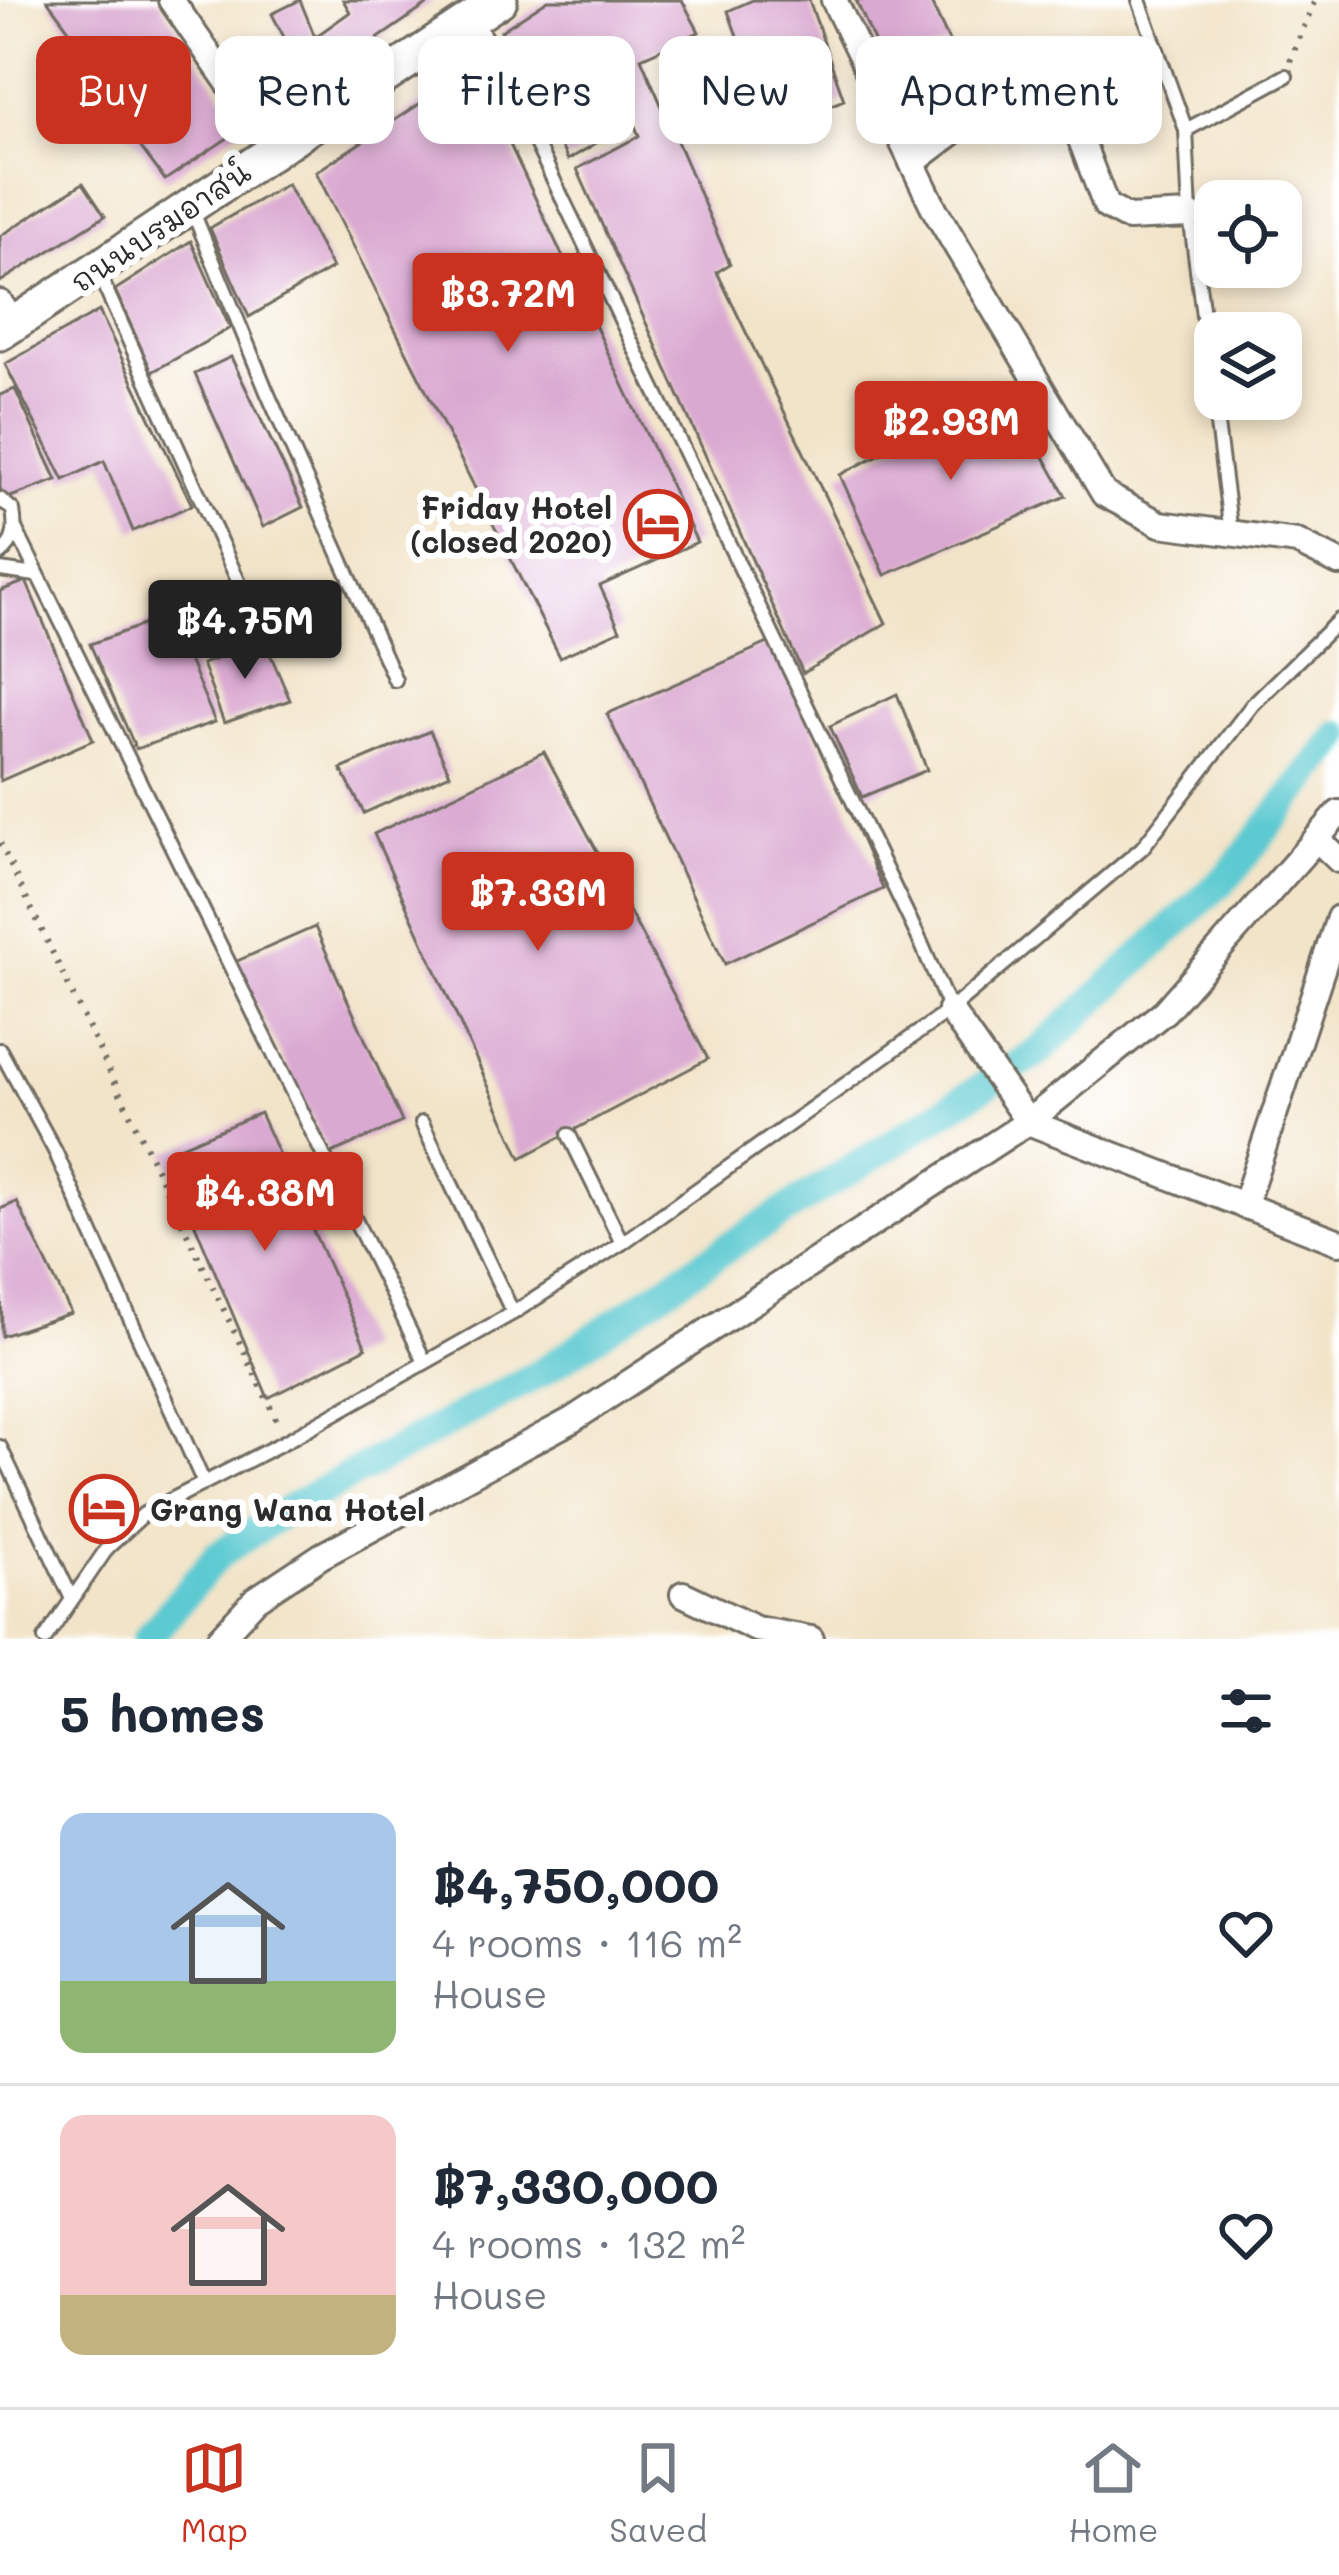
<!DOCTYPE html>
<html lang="en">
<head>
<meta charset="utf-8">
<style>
  :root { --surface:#fff; --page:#f2f2f3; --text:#1f2937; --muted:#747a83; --line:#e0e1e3; --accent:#c8321e }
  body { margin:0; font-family:Mali,"Playpen Sans Thai",sans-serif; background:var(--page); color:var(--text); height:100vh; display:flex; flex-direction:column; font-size:45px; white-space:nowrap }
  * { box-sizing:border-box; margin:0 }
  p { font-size:39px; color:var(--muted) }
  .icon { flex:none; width:66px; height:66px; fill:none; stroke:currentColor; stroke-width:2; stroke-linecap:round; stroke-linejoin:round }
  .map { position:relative; height:1639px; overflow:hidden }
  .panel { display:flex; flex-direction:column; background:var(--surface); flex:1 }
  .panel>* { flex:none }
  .guide { position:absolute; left:36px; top:36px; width:1269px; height:108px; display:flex; gap:24px }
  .controls { position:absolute; left:1194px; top:180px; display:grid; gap:24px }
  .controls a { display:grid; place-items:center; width:108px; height:108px; border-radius:24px; background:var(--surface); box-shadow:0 6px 18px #0003; font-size:60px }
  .price { position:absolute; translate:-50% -102px; padding:0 27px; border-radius:12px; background:var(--accent); color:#fff; font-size:39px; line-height:78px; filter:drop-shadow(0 3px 6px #0008) }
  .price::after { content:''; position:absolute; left:50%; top:72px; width:36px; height:27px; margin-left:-18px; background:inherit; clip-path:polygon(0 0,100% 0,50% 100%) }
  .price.active { background:#222; color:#fff }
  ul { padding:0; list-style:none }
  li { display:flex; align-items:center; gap:36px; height:300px; padding:0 60px }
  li+li { border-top:3px solid var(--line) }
  li span { display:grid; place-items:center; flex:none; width:336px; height:240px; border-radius:24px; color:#555 }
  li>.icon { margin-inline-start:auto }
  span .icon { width:144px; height:144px; fill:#fffc; stroke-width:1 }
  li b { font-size:51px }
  h2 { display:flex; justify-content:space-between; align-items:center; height:144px; padding:0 60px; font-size:51px }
  .chip { padding:0 42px; border-radius:24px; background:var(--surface); box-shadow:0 6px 18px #0003; font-size:42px; line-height:108px }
  .chip.active { background:var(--accent); color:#fff }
  .tab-bar { display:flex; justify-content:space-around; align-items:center; height:168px; border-top:3px solid var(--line); background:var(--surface); font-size:33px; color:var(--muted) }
  .tab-bar a { display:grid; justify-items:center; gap:6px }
  .tab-bar .active { color:var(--accent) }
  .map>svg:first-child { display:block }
</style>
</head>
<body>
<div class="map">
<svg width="1339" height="1639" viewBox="0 0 1339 1639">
  <rect width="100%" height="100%" fill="#fff"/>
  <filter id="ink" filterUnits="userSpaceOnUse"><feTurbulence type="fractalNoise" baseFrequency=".00833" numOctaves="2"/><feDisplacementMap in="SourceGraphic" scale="24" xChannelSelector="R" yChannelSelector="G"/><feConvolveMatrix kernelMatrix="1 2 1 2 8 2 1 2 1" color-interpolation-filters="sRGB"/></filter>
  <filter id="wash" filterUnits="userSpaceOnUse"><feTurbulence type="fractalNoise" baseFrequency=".004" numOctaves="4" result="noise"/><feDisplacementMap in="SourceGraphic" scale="48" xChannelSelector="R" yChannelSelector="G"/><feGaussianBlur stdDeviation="2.7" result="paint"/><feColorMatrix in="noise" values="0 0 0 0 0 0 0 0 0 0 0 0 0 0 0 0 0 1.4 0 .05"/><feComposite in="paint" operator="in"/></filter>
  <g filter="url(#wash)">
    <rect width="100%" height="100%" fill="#f2e4c9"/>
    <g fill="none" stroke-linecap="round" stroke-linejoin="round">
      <polyline stroke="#5dcad1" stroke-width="30" points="147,1639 218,1555 292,1507 542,1372 728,1247 1038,1052 1231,873 1339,736"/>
    </g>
    <g id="blocks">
      <g fill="#daa9d1">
        <polygon points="47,0 158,0 244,127 165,180 108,103 118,96"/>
        <polygon points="300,0 315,37 350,12 343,0 434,0 370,44 306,80 272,14"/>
        <polygon points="548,0 682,0 699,32 641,58 730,264 717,272 886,623 803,673 577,169 639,136 633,121 568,160 501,31"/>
        <polygon points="753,0 809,0 844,100 771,130 728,11"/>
        <polygon points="856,0 930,0 950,43 886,68"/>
        <polygon points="474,68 697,542 600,586 620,630 560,657 316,172"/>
        <polygon points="83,183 105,216 0,282 0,236"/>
        <polygon points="287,184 332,268 249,317 210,228"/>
        <polygon points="191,241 230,328 152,372 115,290"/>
        <polygon points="99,311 192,505 133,531 104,461 64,480 5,364"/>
        <polygon points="231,357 303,507 263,527 195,374"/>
        <polygon points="15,389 57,480 5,499 0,488 0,395"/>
        <polygon points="1006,389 1066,496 885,575 840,475"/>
        <polygon points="26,581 93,740 0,781 0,591"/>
        <polygon points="170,615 215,722 136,749 90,644"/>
        <polygon points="775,640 883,889 725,964 607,714"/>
        <polygon points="265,642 290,700 224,723 202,664"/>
        <polygon points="897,694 927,770 862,797 830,726"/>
        <polygon points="430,731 450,774 364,813 341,769"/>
        <polygon points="544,752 708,1059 521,1158 374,834"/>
        <polygon points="315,927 402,1122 329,1154 235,962"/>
        <polygon points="260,1113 366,1348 268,1398 165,1153"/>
        <polygon points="17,1202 71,1313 2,1336 0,1209"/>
      </g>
    </g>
  </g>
  <g filter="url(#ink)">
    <use href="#blocks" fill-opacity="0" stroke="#716c62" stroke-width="3"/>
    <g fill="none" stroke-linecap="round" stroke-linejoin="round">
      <g stroke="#716c62" stroke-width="18">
        <g id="lane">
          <polyline points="1139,0 1186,130 1190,215 1231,533"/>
          <polyline points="477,21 922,945 950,1010"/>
          <polyline points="1186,130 1286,76"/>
          <polyline points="191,207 267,392 395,680"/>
          <polyline points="97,270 260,629"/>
          <path d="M 0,499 L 13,510 C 16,528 16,542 0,554"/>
          <polyline points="16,530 425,1362"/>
          <polyline points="0,570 36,575"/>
          <polyline points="0,1050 55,1151 203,1481"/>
          <polyline points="422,1123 513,1313"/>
          <polyline points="569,1135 622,1243"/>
          <polyline points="0,1447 71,1597"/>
          <polyline points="45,1639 108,1547 144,1514 286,1441 513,1313 622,1243 950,1010 1142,848 1253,704 1339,620"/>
        </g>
      </g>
      <g stroke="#716c62" stroke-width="30">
        <g id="street">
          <polyline points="171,0 275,150"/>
          <polyline points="834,0 935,210 1104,494 1160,524 1297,542 1339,563"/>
          <polyline points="912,163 1015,85 1036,80 1062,90 1106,206 1128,218 1190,215"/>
          <polyline points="0,303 14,324"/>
          <polyline points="1317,839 1339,860"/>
          <polyline points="950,1010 1028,1122 1339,1242"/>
          <polyline points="1244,1206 1339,918"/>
          <polyline points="683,1594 756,1629 811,1639"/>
          <polyline points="219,1639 256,1599 321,1556 572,1420 1028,1122 1165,1011 1339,813"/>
        </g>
      </g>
      <g stroke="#716c62" stroke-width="39">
        <polyline id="secondary" points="0,333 500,0"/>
      </g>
      <g stroke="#716c62" stroke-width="6" stroke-dasharray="3 9" stroke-linecap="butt">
        <polyline points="1290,61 1315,0"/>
        <polyline points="0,843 280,1427"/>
      </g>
      <use href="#lane" stroke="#fff" stroke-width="12"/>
      <use href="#street" stroke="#fff" stroke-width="24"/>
      <use href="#secondary" stroke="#fff" stroke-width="33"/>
    </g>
  </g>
  <defs>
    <g id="hotel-ring" transform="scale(3.45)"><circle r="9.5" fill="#fff" stroke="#c8321e" stroke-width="1.5"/><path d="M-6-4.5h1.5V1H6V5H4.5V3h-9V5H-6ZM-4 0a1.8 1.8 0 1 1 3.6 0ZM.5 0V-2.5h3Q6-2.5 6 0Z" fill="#c8321e"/></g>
  </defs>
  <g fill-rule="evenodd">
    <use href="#hotel-ring" x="658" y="524"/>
    <use href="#hotel-ring" x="104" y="1509"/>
  </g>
  <g text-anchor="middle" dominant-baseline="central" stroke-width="12" stroke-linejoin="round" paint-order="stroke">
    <g font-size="30" fill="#2b2b2b" stroke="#fff">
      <text transform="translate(160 226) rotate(-34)">ถนนบรมอาสน์</text>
    </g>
    <g font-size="30" font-weight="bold" fill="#2b2b2b" stroke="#fff" text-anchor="end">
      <text x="612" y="507">Friday Hotel<tspan x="612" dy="34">(closed 2020)</tspan></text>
      <text x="150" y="1509" text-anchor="start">Grang Wana Hotel</text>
    </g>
  </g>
</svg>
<div class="controls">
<a><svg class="icon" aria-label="locate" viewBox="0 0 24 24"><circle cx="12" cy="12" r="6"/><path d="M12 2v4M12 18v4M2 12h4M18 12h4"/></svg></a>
<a><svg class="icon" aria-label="layers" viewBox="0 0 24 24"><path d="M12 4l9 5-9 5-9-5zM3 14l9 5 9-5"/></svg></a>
</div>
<b class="price" style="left:508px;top:355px">฿3.72M</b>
<b class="price" style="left:951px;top:483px">฿2.93M</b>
<b class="price active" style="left:245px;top:682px">฿4.75M</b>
<b class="price" style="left:538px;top:954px">฿7.33M</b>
<b class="price" style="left:265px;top:1254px">฿4.38M</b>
<div class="guide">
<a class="chip active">Buy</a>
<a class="chip">Rent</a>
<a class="chip">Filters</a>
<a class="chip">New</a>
<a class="chip">Apartment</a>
</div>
</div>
<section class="panel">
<h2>5 homes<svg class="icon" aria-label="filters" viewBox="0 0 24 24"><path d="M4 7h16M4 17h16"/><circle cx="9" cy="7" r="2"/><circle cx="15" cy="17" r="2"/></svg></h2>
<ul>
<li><span style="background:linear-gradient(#a9c7e8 70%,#8fb573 0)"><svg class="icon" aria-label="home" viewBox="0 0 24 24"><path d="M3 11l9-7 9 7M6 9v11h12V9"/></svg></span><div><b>฿4,750,000</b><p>4 rooms · 116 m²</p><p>House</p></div><svg class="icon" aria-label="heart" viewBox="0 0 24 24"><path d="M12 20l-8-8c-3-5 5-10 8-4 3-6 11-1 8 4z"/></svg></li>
<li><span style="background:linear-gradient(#f6c9c9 75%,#c2b280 0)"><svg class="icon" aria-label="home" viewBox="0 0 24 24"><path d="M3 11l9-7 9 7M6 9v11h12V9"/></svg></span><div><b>฿7,330,000</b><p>4 rooms · 132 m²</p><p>House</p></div><svg class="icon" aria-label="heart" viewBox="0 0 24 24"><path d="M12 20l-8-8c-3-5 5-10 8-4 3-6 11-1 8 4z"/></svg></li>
</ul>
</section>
<nav class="tab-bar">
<a class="active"><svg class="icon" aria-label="map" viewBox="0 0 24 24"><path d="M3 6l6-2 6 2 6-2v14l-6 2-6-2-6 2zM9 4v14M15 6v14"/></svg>Map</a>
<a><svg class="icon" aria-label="saved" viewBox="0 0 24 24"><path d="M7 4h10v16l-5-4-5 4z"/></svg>Saved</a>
<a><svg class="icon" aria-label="home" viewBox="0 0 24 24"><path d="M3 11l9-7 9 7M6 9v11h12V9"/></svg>Home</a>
</nav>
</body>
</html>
